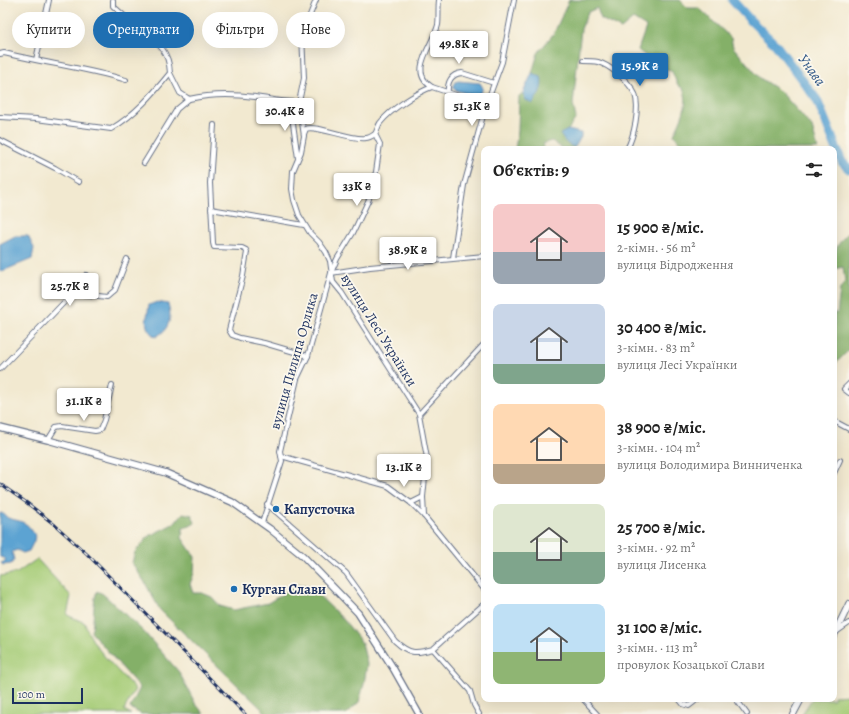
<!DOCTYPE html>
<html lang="uk">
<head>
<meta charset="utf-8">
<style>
  :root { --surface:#fff; --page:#f6f6f6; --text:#222; --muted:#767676; --accent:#1f6fb2 }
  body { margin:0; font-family:Alegreya,serif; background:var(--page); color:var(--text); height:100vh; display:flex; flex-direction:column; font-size:15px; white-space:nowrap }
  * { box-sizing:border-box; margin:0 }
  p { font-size:13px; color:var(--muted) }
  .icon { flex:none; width:22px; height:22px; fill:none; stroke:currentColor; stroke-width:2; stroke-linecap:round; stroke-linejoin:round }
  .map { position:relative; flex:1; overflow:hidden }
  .panel { position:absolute; left:481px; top:146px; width:356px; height:556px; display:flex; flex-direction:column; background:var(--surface); border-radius:8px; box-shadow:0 4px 16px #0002 }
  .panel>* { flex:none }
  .top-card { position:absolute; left:12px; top:12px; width:380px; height:36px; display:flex; gap:8px }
  .scale { position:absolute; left:12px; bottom:10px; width:71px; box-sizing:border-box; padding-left:4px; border:2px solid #1b2f5e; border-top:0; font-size:11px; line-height:14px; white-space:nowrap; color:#1b2f5e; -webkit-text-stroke:3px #fbf7ec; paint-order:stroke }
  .price { position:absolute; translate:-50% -34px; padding:0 9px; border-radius:4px; background:#fff; color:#222; font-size:13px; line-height:26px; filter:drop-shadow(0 1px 2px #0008) }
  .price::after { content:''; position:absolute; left:50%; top:24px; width:12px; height:9px; margin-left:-6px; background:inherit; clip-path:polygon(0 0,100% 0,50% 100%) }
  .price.selected { background:var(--accent); color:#fff }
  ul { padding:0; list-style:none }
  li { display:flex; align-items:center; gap:12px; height:100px; padding:0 12px }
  li span { display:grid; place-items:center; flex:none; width:112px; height:80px; border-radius:8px; color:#555 }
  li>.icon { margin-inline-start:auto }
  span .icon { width:48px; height:48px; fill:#fffc; stroke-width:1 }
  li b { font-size:17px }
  h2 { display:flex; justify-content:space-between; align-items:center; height:48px; padding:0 12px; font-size:17px }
  .pill { padding:0 14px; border-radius:18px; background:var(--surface); box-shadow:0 4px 16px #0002; font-size:14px; line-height:36px }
  .pill.selected { background:var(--accent); color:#fff }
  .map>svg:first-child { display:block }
</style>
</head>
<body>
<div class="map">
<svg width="849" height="714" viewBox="0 0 849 714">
  <rect width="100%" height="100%" fill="#fbf7ec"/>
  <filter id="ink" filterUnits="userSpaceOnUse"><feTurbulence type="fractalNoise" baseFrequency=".025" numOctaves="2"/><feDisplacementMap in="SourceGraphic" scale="8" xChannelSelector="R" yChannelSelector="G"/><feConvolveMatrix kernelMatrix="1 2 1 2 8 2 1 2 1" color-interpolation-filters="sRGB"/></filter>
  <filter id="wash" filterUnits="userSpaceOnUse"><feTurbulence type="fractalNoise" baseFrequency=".012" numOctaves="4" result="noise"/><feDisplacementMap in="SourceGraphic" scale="16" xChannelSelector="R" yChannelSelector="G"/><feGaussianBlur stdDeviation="0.9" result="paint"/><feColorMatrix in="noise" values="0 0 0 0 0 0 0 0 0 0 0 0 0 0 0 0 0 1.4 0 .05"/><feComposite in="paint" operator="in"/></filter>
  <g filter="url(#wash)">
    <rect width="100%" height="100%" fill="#f2e9d0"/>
    <g fill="#a6cc77" stroke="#607e6a">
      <path d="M 37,559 L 71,596 L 67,615 L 85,623 C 91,647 118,670 135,689 L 124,710 L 131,714 L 0,714 L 0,576 L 17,573 Z"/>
      <polygon points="849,695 849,714 802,714 812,699 834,699 834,696"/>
    </g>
    <g fill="#84b068" stroke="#507063">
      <path d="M 569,0 L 680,0 L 688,8 L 699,8 L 731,38 L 733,47 L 760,78 L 781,92 L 812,127 L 818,149 L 718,149 L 702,145 L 699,149 L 685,149 L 674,135 C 679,123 691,103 683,89 C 681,87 679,86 678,85 C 675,80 674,75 671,70 L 661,68 L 638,50 L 646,27 L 633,19 L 621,29 L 601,19 L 597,8 L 588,12 L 581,29 L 573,104 L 576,118 L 568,130 L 561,134 C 564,141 568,146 575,147 L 573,149 L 563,149 L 552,141 L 544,143 L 543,149 L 515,149 L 518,131 L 519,96 L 523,93 L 526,100 L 541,77 L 532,73 L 538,53 L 554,33 Z"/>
      <path d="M 849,232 L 849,350 L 834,365 L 834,312 L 837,314 L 840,289 L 845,282 L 843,267 L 834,269 C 834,250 836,245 849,232 Z"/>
      <polygon points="183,513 192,515 195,523 190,526 183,528 182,538 195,557 194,573 190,584 193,593 202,593 212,597 220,606 234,610 268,603 297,585 310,587 344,620 362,643 367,664 364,684 359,702 346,714 267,714 160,610 144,581 132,563 135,552 149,536 175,523"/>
      <path d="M 97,591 L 103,594 L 143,631 L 179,672 L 195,703 L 204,714 L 141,714 L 130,708 L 140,688 L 91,632 C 95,617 92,604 97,591 Z"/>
    </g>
    <g fill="#5ba3d2" stroke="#3b6998">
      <path d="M 532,73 L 541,77 C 544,88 538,96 532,104 L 526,100 L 523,93 Z"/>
      <polygon points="458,81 480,83 483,88 480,95 475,96 455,90 453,87 454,83"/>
      <path d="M 568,130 L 581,133 L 581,137 L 575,147 C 568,146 564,141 560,134 Z"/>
      <polygon points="15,236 28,236 34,248 32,259 0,272 0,244"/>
      <path d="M 157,302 L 168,304 C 173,319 168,331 155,337 C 142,326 147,320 149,305 Z"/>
      <path d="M 0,513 C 4,513 5,516 8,518 C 13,520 19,520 24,523 C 29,525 32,531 35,535 L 34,541 L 29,551 L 23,553 L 17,550 L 12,552 L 14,560 L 11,564 L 3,565 L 1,563 L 6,560 L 3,558 L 0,557 Z"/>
    </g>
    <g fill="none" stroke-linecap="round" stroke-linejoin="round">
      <polyline stroke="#5ba3d2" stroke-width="9" points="732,0 751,21 776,45 817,100 842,162 849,169"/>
    </g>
  </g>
  <g filter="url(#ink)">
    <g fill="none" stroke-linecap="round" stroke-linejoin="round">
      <g stroke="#667086" stroke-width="6">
        <g id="street">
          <polyline points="316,0 302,35 304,78 299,102 304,136 301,152 293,171 292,189 294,200 299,215 310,233 319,242 326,252 330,261 333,282 342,293 419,414 427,458 423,497 424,516"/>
          <path d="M 0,54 L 4,53 C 44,63 86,68 126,80"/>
          <polyline points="36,60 49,0"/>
          <path d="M 583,61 C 587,61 593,61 598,62 C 605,64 612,69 617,73 C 624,79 631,85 635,94 C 640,109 634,136 627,149"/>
          <path d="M 170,73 L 180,93 L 189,99 C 211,94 233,94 255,97 C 271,99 283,103 299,102"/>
          <polyline points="432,87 486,105"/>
          <path d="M 448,93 C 447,82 451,74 462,73 L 494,83"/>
          <polyline points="278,101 287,109 292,117 298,158"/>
          <path d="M 0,117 L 36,119 L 111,129 C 135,115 153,94 170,73 C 169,48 155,41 137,27 C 129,20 121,13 113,6 L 113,0"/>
          <polyline points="214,125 210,183 213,243 214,247 242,248 246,250 247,252 243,276 229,330 232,335 240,338 264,343 308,356"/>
          <path d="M 304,134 L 306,129 C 315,124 352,141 366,138 C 369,138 372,136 375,134 C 377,131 378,126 380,123 C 391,109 416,93 432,87 C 407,72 433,45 438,25 C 439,18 438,8 439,0"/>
          <polyline points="0,140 55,168 79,182"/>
          <polyline points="144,163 177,109 189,99"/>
          <polyline points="211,209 304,225"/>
          <polyline points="453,258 464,185 486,105 502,62 514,0"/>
          <polyline points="331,273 370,267 484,256"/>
          <polyline points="73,293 86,275"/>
          <polyline points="0,369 73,293 107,297 115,290 127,259"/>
          <polyline points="849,384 844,389 849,393"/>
          <polyline points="419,414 484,344"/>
          <polyline points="834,421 849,429"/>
          <polyline points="48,440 56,427 62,426 95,431 100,430 104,420 112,385"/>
          <polyline points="281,456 388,486 411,503 424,516 484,589"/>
          <polyline points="834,473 840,460"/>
          <polyline points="411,503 423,497"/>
          <path d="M 267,504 L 346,573 L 395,641 C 409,654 415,654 433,649 L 470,691 L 474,705 L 479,714"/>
          <polyline points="262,523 282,461 280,451 297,379 308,356 331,273 337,259 353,233 369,199 370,190 376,172 380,144 375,134"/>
          <polyline points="836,632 849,623"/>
          <polyline points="433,649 484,604"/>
          <polyline points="583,699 597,714"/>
          <polyline points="679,699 683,704 689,706 698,699"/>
          <polyline points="736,699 747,714"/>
        </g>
      </g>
      <g stroke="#667086" stroke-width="8">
        <polyline id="secondary" points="0,428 48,440 166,473 232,502 270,529 303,556 358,613 393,668 419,714"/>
      </g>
      <g stroke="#667086" stroke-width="8">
        <g id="primary">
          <polyline points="834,635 849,604"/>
          <polyline points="793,714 801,699"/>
        </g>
      </g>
      <use href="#street" stroke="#fff" stroke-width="4"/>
      <use href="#secondary" stroke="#fff" stroke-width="5.5"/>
      <use href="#primary" stroke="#fff" stroke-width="6"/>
      <g stroke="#1b2f5e" stroke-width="3">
        <polyline id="rail" points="0,484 27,503 55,525 87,554 245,714"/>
      </g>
      <use href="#rail" stroke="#fbf7ec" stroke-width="1.5" stroke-dasharray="4.5" stroke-linecap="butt"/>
    </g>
  </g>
  <g fill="#1f6fb2" stroke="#fbf7ec" stroke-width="1.5">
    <circle cx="276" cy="509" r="4"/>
    <circle cx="234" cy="589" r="4"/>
  </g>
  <g text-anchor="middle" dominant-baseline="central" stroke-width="3.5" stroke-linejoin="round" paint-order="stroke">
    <g font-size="14" fill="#1b2f5e" stroke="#fbf7ec">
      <text transform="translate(379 330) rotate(58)">вулиця Лесі Українки</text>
      <text transform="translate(294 361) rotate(-74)">вулиця Пилипа Орлика</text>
    </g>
    <g font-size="14" font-weight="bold" fill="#1b2f5e" stroke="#fbf7ec" text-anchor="start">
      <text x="284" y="509">Капусточка</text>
      <text x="242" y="589">Курган Слави</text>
    </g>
    <g font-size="15" font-style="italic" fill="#315887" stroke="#fbf7ec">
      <text transform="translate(812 70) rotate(54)">Унава</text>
    </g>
  </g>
</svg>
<div class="scale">100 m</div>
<b class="price" style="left:459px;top:65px">49.8K ₴</b>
<b class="price selected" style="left:640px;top:87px">15.9K ₴</b>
<b class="price" style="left:472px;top:127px">51.3K ₴</b>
<b class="price" style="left:285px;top:132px">30.4K ₴</b>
<b class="price" style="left:357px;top:207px">33K ₴</b>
<b class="price" style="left:408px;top:271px">38.9K ₴</b>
<b class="price" style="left:70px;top:307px">25.7K ₴</b>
<b class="price" style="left:84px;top:422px">31.1K ₴</b>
<b class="price" style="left:404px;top:488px">13.1K ₴</b>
<div class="top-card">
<a class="pill">Купити</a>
<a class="pill selected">Орендувати</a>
<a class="pill">Фільтри</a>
<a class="pill">Нове</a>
</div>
<section class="panel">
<h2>Об’єктів: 9<svg class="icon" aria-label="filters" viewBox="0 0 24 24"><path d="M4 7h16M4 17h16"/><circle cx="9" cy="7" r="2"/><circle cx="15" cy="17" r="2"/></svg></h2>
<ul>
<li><span style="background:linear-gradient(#f6c9c9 60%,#9aa5b1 0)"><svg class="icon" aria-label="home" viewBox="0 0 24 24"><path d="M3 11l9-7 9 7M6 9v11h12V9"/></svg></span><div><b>15 900 ₴/міс.</b><p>2-кімн. · 56 m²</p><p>вулиця Відродження</p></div></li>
<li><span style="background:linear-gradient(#c9d6e8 75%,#7fa58c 0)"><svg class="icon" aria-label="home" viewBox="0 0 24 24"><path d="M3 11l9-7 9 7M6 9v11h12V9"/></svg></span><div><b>30 400 ₴/міс.</b><p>3-кімн. · 83 m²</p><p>вулиця Лесі Українки</p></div></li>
<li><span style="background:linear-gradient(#ffd9b3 75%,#b9a48a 0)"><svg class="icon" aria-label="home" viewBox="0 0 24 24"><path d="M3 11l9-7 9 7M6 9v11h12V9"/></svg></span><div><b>38 900 ₴/міс.</b><p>3-кімн. · 104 m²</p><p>вулиця Володимира Винниченка</p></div></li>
<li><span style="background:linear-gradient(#dfe7d0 60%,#7fa58c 0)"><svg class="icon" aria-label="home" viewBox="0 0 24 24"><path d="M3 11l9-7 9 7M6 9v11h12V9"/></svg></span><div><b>25 700 ₴/міс.</b><p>3-кімн. · 92 m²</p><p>вулиця Лисенка</p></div></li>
<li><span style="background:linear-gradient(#bfe0f5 60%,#8fb573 0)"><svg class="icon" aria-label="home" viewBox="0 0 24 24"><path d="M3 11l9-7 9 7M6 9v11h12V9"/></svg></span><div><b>31 100 ₴/міс.</b><p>3-кімн. · 113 m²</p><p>провулок Козацької Слави</p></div></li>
</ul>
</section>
</div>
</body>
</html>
